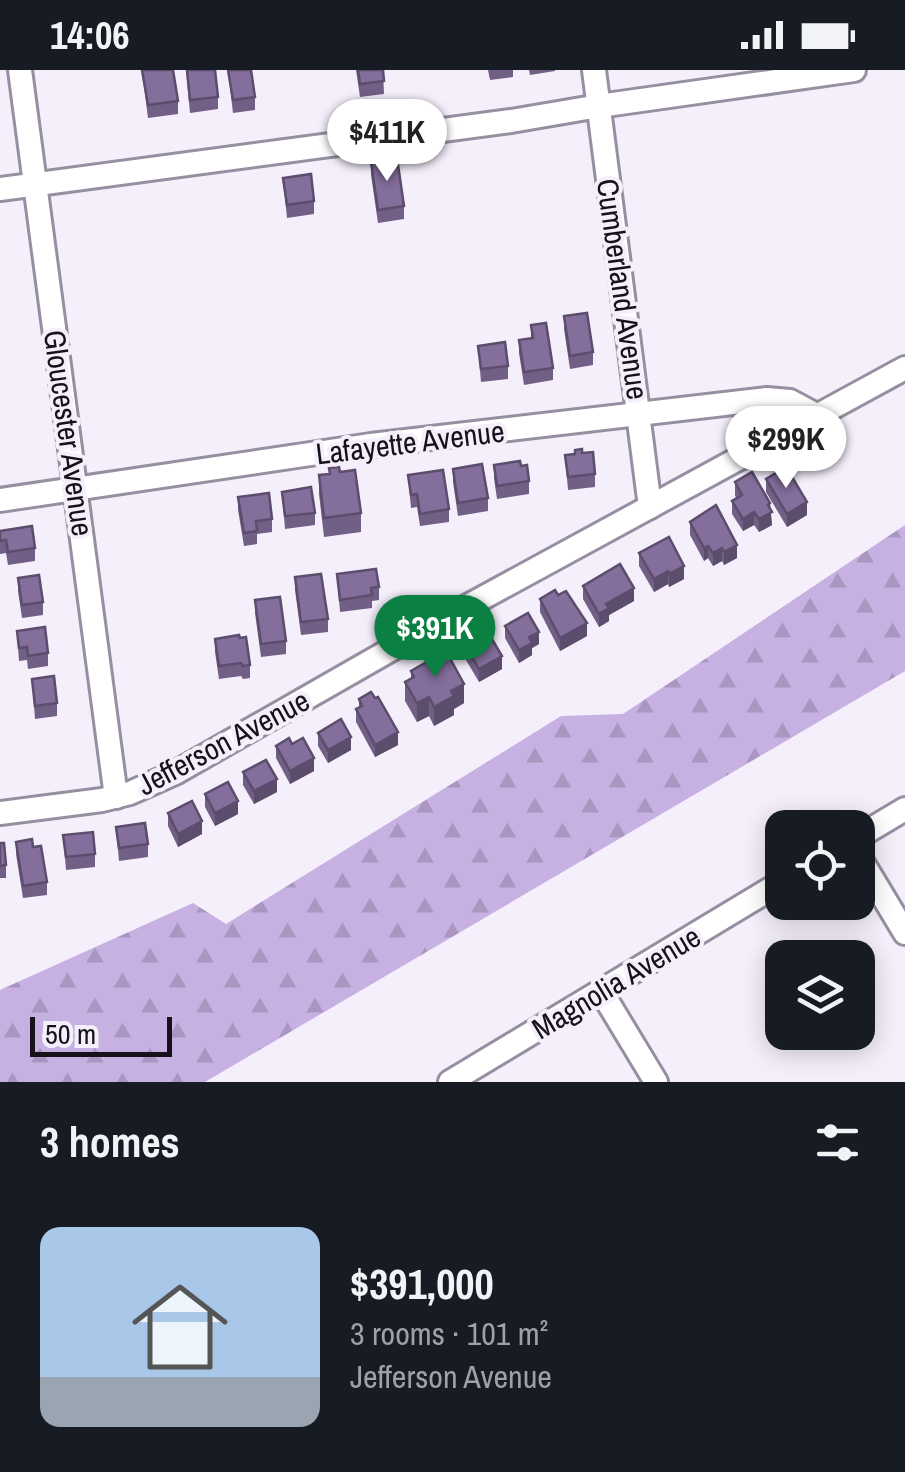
<!DOCTYPE html>
<html lang="en">
<head>
<meta charset="utf-8">
<style>
  :root { --surface:#171b24; --page:#20242c; --text:#f1f3f6; --muted:#9ea1a6; --accent:#0b8043 }
  body { margin:0; font-family:"Archivo Narrow",sans-serif; background:var(--page); color:var(--text); height:100vh; display:flex; flex-direction:column; font-size:38px; white-space:nowrap }
  * { box-sizing:border-box; margin:0 }
  p { font-size:32px; color:var(--muted) }
  .icon { flex:none; width:55px; height:55px; fill:none; stroke:currentColor; stroke-width:2; stroke-linecap:round; stroke-linejoin:round }
  .map { position:relative; height:1012px; overflow:hidden }
  .panel { display:flex; flex-direction:column; background:var(--surface); flex:1 }
  .panel>* { flex:none }
  .fabs { position:absolute; left:765px; top:740px; display:grid; gap:20px }
  .fabs a { display:grid; place-items:center; width:110px; height:110px; border-radius:20px; background:var(--surface); box-shadow:0 5px 25px #0003; font-size:50px }
  .scale { position:absolute; left:30px; bottom:25px; width:142px; box-sizing:border-box; padding-left:10px; border:5px solid #151219; border-top:0; font-size:28px; line-height:35px; white-space:nowrap; color:#151219; -webkit-text-stroke:8px #f5effc; paint-order:stroke }
  .price { position:absolute; translate:-50% -85px; padding:0 22px; border-radius:35px; background:#fff; color:#222; font-size:32px; line-height:65px; filter:drop-shadow(0 2px 5px #0008) }
  .price::after { content:''; position:absolute; left:50%; top:60px; width:30px; height:22px; margin-left:-15px; background:inherit; clip-path:polygon(0 0,100% 0,50% 100%) }
  .price.current { background:var(--accent); color:#fff }
  ul { padding:0; list-style:none }
  li { display:flex; align-items:center; gap:30px; height:250px; padding:0 40px }
  li span { display:grid; place-items:center; flex:none; width:280px; height:200px; border-radius:20px; color:#555 }
  li>.icon { margin-inline-start:auto }
  span .icon { width:120px; height:120px; fill:#fffc; stroke-width:1 }
  li b { font-size:42px }
  h2 { display:flex; justify-content:space-between; align-items:center; height:120px; padding:0 40px; font-size:42px }
  .status { display:flex; justify-content:space-between; align-items:center; height:70px; padding:0 50px; background:var(--surface); direction:ltr }
  .status svg { height:28px; fill:currentColor }
  .map>svg:first-child { display:block }
</style>
</head>
<body>
<div class="status"><b>14:06</b><svg viewBox="0 0 49 12"><path d="M0 12V9h3v3zM5 12V6h3v6zM10 12V3h3v9zM15 12V0h3v12zM26 1h20v11H26zM47 4h2v5h-2z"/></svg></div>
<div class="map">
<svg width="905" height="1012" viewBox="0 0 905 1012">
  <defs>
    <pattern id="forest-firs" width="22" height="20" patternUnits="userSpaceOnUse" patternTransform="scale(2.5)"><rect width="22" height="20" fill="#c7b0e2"/><path d="M5 1l3.5 6h-7zM16 11l3.5 6h-7z" fill="#aa96c1"/></pattern>
  </defs>
  <rect width="100%" height="100%" fill="#f5effc"/>
  <polygon fill="url(#forest-firs)" points="905,455 905,601 205,1012 0,1012 0,920 193,833 226,854 561,646 623,644"/>
  <g fill="none" stroke-linecap="round" stroke-linejoin="round">
    <g stroke="#968ea1" stroke-width="28">
      <g id="minor">
        <polyline points="20,0 116,727"/>
        <polyline points="594,0 650,437"/>
        <polyline points="0,119 511,51 599,36 854,0"/>
        <polyline points="0,430 371,375 767,329 790,331 818,346"/>
        <polyline points="0,743 102,730 130,723 175,703 455,543 905,298"/>
        <polyline points="858,767 905,739"/>
        <polyline points="858,785 905,863"/>
        <polyline points="601,921 656,1012"/>
        <polyline points="450,1012 782,812"/>
      </g>
    </g>
    <use href="#minor" stroke="#fff" stroke-width="22"/>
  </g>
  <g fill="#725f86">
    <polygon points="142,0 178,31 178,44 148,48"/>
    <polygon points="186,0 218,27 218,39 190,43"/>
    <polygon points="228,0 255,27 255,40 233,43"/>
    <polygon points="356,0 383,0 384,24 360,27"/>
    <polygon points="488,0 513,0 513,7 490,10"/>
    <polygon points="529,0 555,0 555,1 530,5"/>
    <polygon points="371,92 404,136 404,149 378,153 371,105"/>
    <polygon points="283,108 314,131 314,144 287,148"/>
    <polygon points="564,246 593,282 593,295 570,299 564,259"/>
    <polygon points="531,255 553,298 553,310 524,315 519,283 519,270 531,269"/>
    <polygon points="478,276 508,296 508,309 481,312"/>
    <polygon points="565,385 595,404 595,417 568,420"/>
    <polygon points="494,395 521,396 529,411 529,424 497,429 494,408"/>
    <polygon points="453,399 488,428 488,441 458,446 453,412"/>
    <polygon points="340,402 361,443 361,462 324,467 319,424 319,405"/>
    <polygon points="408,405 449,439 449,452 420,456 417,437 411,438"/>
    <polygon points="766,409 807,445 787,457 766,422"/>
    <polygon points="735,412 770,439 772,455 759,462 754,455 743,461 732,444 732,431 736,428 735,425"/>
    <polygon points="282,422 315,443 315,455 285,459"/>
    <polygon points="238,427 272,449 272,462 257,464 257,474 244,476 238,440"/>
    <polygon points="690,452 737,488 724,495 722,491 713,496 708,488 704,491 690,465"/>
    <polygon points="0,461 35,478 35,491 8,495 6,483 0,484"/>
    <polygon points="639,483 684,509 669,517 668,514 654,522 639,496"/>
    <polygon points="337,504 379,517 379,530 372,531 372,538 340,542"/>
    <polygon points="295,507 328,549 328,562 301,565 295,520"/>
    <polygon points="18,508 43,532 43,545 22,548 18,521"/>
    <polygon points="583,516 634,531 609,545 609,551 599,557 583,529"/>
    <polygon points="558,525 587,566 560,581 540,542 540,529"/>
    <polygon points="255,530 286,571 286,584 261,587 255,543"/>
    <polygon points="505,556 539,574 532,578 532,585 519,593 505,568"/>
    <polygon points="17,561 48,583 48,596 28,599 27,590 19,591"/>
    <polygon points="215,569 250,595 250,608 243,609 241,606 219,609 215,582"/>
    <polygon points="466,577 502,599 479,612 466,590"/>
    <polygon points="411,601 464,633 454,639 454,645 434,656 429,646 417,652 405,631 405,612 411,608"/>
    <polygon points="32,609 57,633 57,646 35,649"/>
    <polygon points="359,629 398,675 375,687 356,652 356,639 359,638"/>
    <polygon points="318,663 351,680 328,693 318,676"/>
    <polygon points="292,674 314,701 290,714 276,688 276,676"/>
    <polygon points="243,702 277,722 254,734 243,715"/>
    <polygon points="205,724 238,744 215,756 205,737"/>
    <polygon points="168,743 202,764 178,777 168,756"/>
    <polygon points="116,757 148,774 148,787 119,791"/>
    <polygon points="63,765 95,784 95,797 66,800"/>
    <polygon points="16,772 33,777 47,812 47,825 23,828 16,784"/>
    <polygon points="0,773 6,795 6,808 0,808"/>
  </g>
  <g fill="#5c4d6d">
    <polygon points="807,432 807,445 787,457 787,444"/>
    <polygon points="770,433 772,455 759,462 759,449"/>
    <polygon points="754,442 754,455 743,461 743,449"/>
    <polygon points="737,475 737,488 724,495 724,482"/>
    <polygon points="708,476 708,488 704,491 704,478"/>
    <polygon points="722,478 722,491 713,496 713,483"/>
    <polygon points="684,496 684,509 669,517 669,504"/>
    <polygon points="668,501 668,514 654,522 654,509"/>
    <polygon points="634,518 634,531 609,545 609,551 599,557 599,544 606,534"/>
    <polygon points="587,553 587,566 560,581 560,568"/>
    <polygon points="539,562 539,574 532,578 532,585 519,593 519,580 529,567"/>
    <polygon points="502,586 502,599 479,612 479,599"/>
    <polygon points="464,614 464,633 454,639 454,645 434,656 434,637 451,621"/>
    <polygon points="429,627 429,646 417,652 417,633"/>
    <polygon points="398,662 398,675 375,687 375,675"/>
    <polygon points="351,667 351,680 328,693 328,680"/>
    <polygon points="314,688 314,701 290,714 290,701"/>
    <polygon points="277,709 277,722 254,734 254,721"/>
    <polygon points="238,731 238,744 215,756 215,743"/>
    <polygon points="202,751 202,764 178,777 178,764"/>
  </g>
  <g fill="#846e9c" stroke="#5c4d6d" stroke-width="2.5">
    <polygon points="142,0 173,0 178,31 148,35"/>
    <polygon points="187,0 215,0 218,27 190,30"/>
    <polygon points="228,0 251,0 255,27 233,30"/>
    <polygon points="358,0 383,0 384,11 360,14"/>
    <polygon points="397,88 404,136 378,140 371,92"/>
    <polygon points="311,104 314,131 287,135 283,108"/>
    <polygon points="587,243 593,282 570,286 564,246"/>
    <polygon points="546,253 553,298 524,302 519,270 533,268 531,255"/>
    <polygon points="505,272 508,296 481,299 478,276"/>
    <polygon points="582,379 582,383 593,382 595,404 568,407 565,385 575,384 575,380"/>
    <polygon points="520,391 521,396 527,395 529,411 497,416 494,395"/>
    <polygon points="482,394 488,428 458,433 453,399"/>
    <polygon points="339,397 340,402 355,400 361,443 324,448 319,405 330,404 329,398"/>
    <polygon points="786,397 807,432 787,444 766,409"/>
    <polygon points="443,400 449,439 420,444 417,424 411,425 408,405"/>
    <polygon points="752,402 770,433 768,435 772,442 759,449 754,442 743,449 732,431 742,425 735,412"/>
    <polygon points="311,417 315,443 285,446 282,422"/>
    <polygon points="269,423 272,449 256,451 257,461 244,463 238,427"/>
    <polygon points="716,435 737,475 724,482 722,478 713,483 708,476 704,478 690,452"/>
    <polygon points="32,456 35,478 8,482 6,470 0,471 0,461"/>
    <polygon points="669,467 684,496 669,504 668,501 654,509 639,483"/>
    <polygon points="620,494 634,518 606,534 609,538 599,544 583,516"/>
    <polygon points="376,499 379,517 371,518 372,525 340,530 337,504"/>
    <polygon points="321,504 328,549 301,552 295,507"/>
    <polygon points="39,505 43,532 22,535 18,508"/>
    <polygon points="555,520 558,525 566,521 587,553 560,568 540,529"/>
    <polygon points="280,527 286,571 261,574 255,530"/>
    <polygon points="528,543 539,562 529,567 532,573 519,580 505,556"/>
    <polygon points="45,557 48,583 28,586 27,577 19,578 17,561"/>
    <polygon points="489,564 502,586 479,599 466,577"/>
    <polygon points="239,565 240,568 246,567 250,595 243,596 241,593 219,596 215,569"/>
    <polygon points="446,581 464,614 451,621 454,626 434,637 429,627 417,633 405,612 414,607 411,601"/>
    <polygon points="54,606 57,633 35,636 32,609"/>
    <polygon points="371,622 375,628 378,627 398,662 375,675 356,639 362,636 359,629"/>
    <polygon points="341,649 351,667 328,680 318,663"/>
    <polygon points="289,668 292,674 303,668 314,688 290,701 276,676"/>
    <polygon points="266,690 277,709 254,721 243,702"/>
    <polygon points="228,712 238,731 215,743 205,724"/>
    <polygon points="192,731 202,751 178,764 168,743"/>
    <polygon points="145,753 148,774 119,778 116,757"/>
    <polygon points="93,762 95,784 66,787 63,765"/>
    <polygon points="32,769 33,777 41,776 47,812 23,816 16,772"/>
    <polygon points="0,773 4,773 6,795 0,796"/>
  </g>
  <g text-anchor="middle" dominant-baseline="central" stroke-width="8" stroke-linejoin="round" paint-order="stroke">
    <g font-size="30" fill="#151219" stroke="#f5effc">
      <text transform="translate(623 219) rotate(82)">Cumberland Avenue</text>
      <text transform="translate(69 363) rotate(82)">Gloucester Avenue</text>
      <text transform="translate(410 372) rotate(-7)">Lafayette Avenue</text>
      <text transform="translate(223 672) rotate(-28)">Jefferson Avenue</text>
      <text transform="translate(616 912) rotate(-31)">Magnolia Avenue</text>
    </g>
  </g>
</svg>
<div class="fabs">
<a><svg class="icon" aria-label="locate" viewBox="0 0 24 24"><circle cx="12" cy="12" r="6"/><path d="M12 2v4M12 18v4M2 12h4M18 12h4"/></svg></a>
<a><svg class="icon" aria-label="layers" viewBox="0 0 24 24"><path d="M12 4l9 5-9 5-9-5zM3 14l9 5 9-5"/></svg></a>
</div>
<div class="scale">50 m</div>
<b class="price" style="left:387px;top:114px">$411K</b>
<b class="price" style="left:786px;top:421px">$299K</b>
<b class="price current" style="left:435px;top:610px">$391K</b>
</div>
<section class="panel">
<h2>3 homes<svg class="icon" aria-label="filters" viewBox="0 0 24 24"><path d="M4 7h16M4 17h16"/><circle cx="9" cy="7" r="2"/><circle cx="15" cy="17" r="2"/></svg></h2>
<ul>
<li><span style="background:linear-gradient(#a9c7e8 75%,#9aa5b1 0)"><svg class="icon" aria-label="home" viewBox="0 0 24 24"><path d="M3 11l9-7 9 7M6 9v11h12V9"/></svg></span><div><b>$391,000</b><p>3 rooms · 101 m²</p><p>Jefferson Avenue</p></div></li>
</ul>
</section>
</body>
</html>
